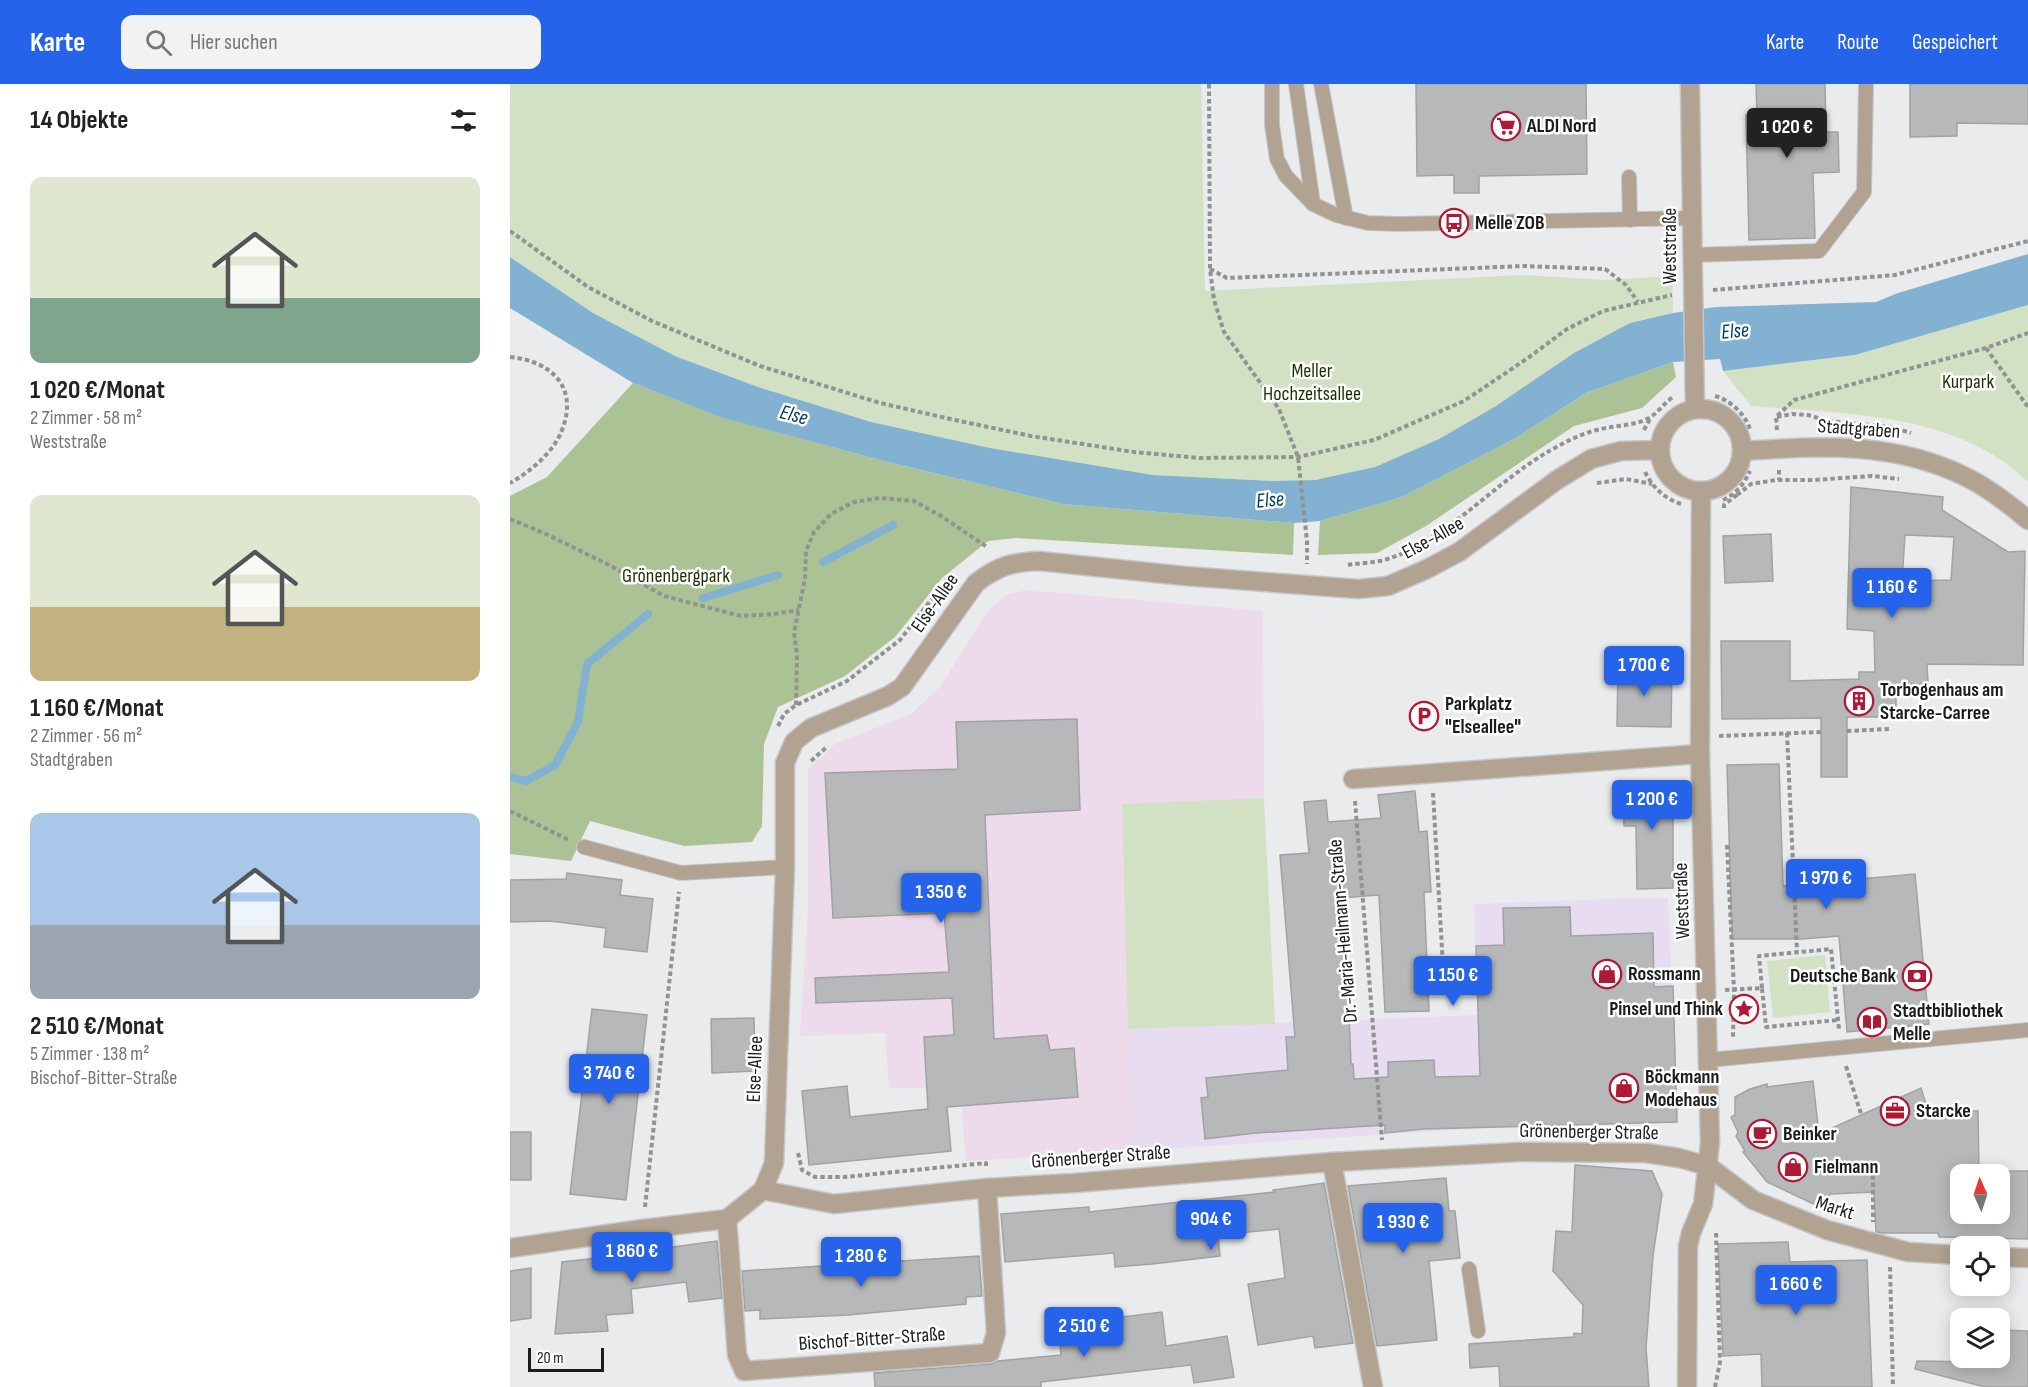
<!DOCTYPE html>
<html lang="de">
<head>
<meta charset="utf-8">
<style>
  :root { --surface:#fff; --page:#f2f2f2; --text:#222; --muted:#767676; --accent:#2563eb }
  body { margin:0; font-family:"Sofia Sans Condensed",sans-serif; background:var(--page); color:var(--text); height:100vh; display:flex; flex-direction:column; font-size:22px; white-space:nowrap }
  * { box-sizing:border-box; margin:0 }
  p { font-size:20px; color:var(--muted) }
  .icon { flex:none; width:33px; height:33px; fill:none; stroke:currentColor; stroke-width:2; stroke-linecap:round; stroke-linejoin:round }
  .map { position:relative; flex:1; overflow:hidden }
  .side { display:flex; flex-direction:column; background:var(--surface); width:510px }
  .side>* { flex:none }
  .needle { width:39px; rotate:357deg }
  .buttons { position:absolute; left:1440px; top:1080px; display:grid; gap:12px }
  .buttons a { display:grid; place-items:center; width:60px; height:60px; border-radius:12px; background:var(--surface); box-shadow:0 3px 15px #0003; font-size:30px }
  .scale { position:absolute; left:18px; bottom:15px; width:76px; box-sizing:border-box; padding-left:6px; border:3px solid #1b1c1c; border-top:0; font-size:16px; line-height:21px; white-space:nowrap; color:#1b1c1c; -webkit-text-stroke:4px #fff; paint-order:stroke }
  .price { position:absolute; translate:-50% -51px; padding:0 14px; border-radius:6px; background:var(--accent); color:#fff; font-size:20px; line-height:39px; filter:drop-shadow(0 2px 3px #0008) }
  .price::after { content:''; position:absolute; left:50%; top:36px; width:18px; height:14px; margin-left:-9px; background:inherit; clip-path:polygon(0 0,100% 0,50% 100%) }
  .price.active { background:#222; color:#fff }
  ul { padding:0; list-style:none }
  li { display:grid; align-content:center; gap:12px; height:318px; padding:0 30px }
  li span { display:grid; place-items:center; height:186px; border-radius:12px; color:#555 }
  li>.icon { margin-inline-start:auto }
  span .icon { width:108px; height:108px; fill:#fffc; stroke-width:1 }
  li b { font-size:26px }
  h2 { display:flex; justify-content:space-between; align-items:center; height:72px; padding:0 30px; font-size:26px }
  header { display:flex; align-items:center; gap:36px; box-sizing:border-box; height:84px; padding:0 30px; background:var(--accent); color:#fff }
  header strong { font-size:28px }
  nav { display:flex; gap:33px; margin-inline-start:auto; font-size:21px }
  .search { width:420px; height:54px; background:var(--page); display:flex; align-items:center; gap:15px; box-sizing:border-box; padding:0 21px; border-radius:12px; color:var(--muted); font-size:22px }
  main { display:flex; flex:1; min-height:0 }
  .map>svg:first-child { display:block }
</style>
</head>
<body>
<header>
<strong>Karte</strong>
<div class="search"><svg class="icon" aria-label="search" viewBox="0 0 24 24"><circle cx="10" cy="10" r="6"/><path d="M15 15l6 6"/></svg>Hier suchen</div>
<nav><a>Karte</a><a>Route</a><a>Gespeichert</a></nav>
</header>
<main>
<section class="side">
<h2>14 Objekte<svg class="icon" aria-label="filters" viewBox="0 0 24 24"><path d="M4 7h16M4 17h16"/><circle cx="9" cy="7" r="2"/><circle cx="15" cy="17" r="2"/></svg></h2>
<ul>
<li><span style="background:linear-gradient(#dfe7d0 65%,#7fa58c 0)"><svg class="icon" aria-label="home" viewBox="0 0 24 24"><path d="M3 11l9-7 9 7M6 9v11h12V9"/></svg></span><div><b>1 020 €/Monat</b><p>2 Zimmer · 58 m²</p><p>Weststraße</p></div></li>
<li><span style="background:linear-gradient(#dfe7d0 60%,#c2b280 0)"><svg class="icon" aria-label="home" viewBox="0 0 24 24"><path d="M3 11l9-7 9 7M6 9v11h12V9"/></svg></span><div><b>1 160 €/Monat</b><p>2 Zimmer · 56 m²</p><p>Stadtgraben</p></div></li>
<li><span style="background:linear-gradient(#a9c7e8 60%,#9aa5b1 0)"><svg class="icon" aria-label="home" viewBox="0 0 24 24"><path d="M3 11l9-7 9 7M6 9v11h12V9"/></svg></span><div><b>2 510 €/Monat</b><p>5 Zimmer · 138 m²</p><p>Bischof-Bitter-Straße</p></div></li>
</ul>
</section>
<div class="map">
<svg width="1518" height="1303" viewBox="0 0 1518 1303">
  <rect width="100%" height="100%" fill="#eaebec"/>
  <polygon fill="#e8dcf0" points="1126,814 1158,814 1167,1038 972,1044 624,1067 618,945 968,931 964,820"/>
  <polygon fill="#eddaeb" points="516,506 753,527 754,714 612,721 624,1067 456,1077 450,1004 379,1004 375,949 290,952 298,826 298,686 325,660 401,630 430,603 479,525 497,511"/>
  <g fill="#d2e1c4">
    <polygon points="0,0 691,0 695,207 1012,191 1094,196 1162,192 1163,229 1120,239 986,322 929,355 865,383 805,396 762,397 643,391 480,364 361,338 248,303 165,272 83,229 0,173"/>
    <path d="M 1518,221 L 1518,398 C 1447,328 1334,330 1241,322 L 1213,287 L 1345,271 Z"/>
    <polygon points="754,714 765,940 618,945 612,720"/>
    <polygon points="1315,871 1320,928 1263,934 1257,877"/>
  </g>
  <g fill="#abc294">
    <polygon points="1163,278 1166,293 1132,324 1064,342 916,442 867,469 808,471 810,437 892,413 1006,354 1076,309"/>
    <polygon points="123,299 211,333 374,377 553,420 784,439 783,471 506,454 478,457 432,494 386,552 335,592 268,623 254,660 252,742 242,758 174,762 80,737 61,777 0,770 0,412 37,393"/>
  </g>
  <polygon fill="#83b1d1" points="1518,170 1518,221 1345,271 1213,287 1210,275 1163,278 1076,309 1006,354 892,413 810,437 784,439 553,420 374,377 210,333 123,299 0,224 0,173 83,229 165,272 248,303 361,338 480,364 643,391 762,397 805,396 865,383 929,355 986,322 1064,269 1120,239 1163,229 1206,223 1366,218 1388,209"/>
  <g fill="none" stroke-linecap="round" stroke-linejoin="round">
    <g stroke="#83b1d1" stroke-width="8">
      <polyline points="313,478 383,441"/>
      <polyline points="193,514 268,491"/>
      <polyline points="0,693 16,697 45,681 68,638 77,580 138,530"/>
    </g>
  </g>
  <g fill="#b7b8ba" stroke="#a1a2a3" stroke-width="1.5" fill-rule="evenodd">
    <polygon points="906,0 1076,0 1077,90 969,92 969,109 944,109 944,91 907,92"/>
    <polygon points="1246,0 1315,0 1316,48 1328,48 1329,88 1303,89 1305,154 1239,156 1236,31 1247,31"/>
    <polygon points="1400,0 1518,0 1518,40 1447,39 1447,52 1400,53"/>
    <path d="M 1341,403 L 1433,413 L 1432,426 L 1498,468 L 1515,467 L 1513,581 L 1417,580 L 1418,600 L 1386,600 L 1386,633 L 1337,633 L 1337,693 L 1311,693 L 1311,634 L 1212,635 L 1211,557 L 1280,557 L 1280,597 L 1349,595 L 1349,588 L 1365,588 L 1364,547 L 1337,545 ZM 1395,451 L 1444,453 L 1441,496 L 1392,497 Z"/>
    <polygon points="1261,450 1263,497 1215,499 1213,452"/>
    <polygon points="1108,583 1162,584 1161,643 1107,642"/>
    <polygon points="567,635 570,726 475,731 484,955 537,951 540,966 564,964 568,1013 437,1023 441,1067 299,1081 292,1007 337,1002 340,1033 418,1025 414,953 444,951 442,914 306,919 305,894 439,888 434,829 323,834 315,689 448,685 446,638"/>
    <polygon points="1269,680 1273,802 1405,790 1419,940 1337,948 1329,852 1292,855 1222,855 1217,681"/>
    <polygon points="1113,697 1163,697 1163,804 1127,805 1126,742 1114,742"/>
    <polygon points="905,707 909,748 917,747 921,808 914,808 919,927 875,928 869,811 830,814 839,930 841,980 843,980 844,995 878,993 878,978 924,976 925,993 970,992 966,862 994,861 993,824 1060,823 1061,852 1143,849 1144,903 1163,902 1167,1038 914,1045 875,1049 875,1041 746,1049 695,1055 691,1014 698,1013 696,994 778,986 776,953 785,953 770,771 799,769 794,718 816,716 818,738 871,734 868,711"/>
    <polygon points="57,789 112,796 110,811 143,815 137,868 94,863 96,844 40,837 0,838 0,796 56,795"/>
    <polygon points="82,925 137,931 116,1116 60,1110"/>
    <polygon points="244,934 245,987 202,989 201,935"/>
    <polygon points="1303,997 1309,1050 1411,1004 1418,1027 1468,1027 1469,1090 1450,1090 1450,1130 1490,1130 1490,1087 1518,1087 1518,1155 1429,1153 1428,1149 1373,1149 1366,1148 1364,1108 1320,1110 1314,1125 1257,1098 1233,1068 1235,1067 1226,1052 1228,1048 1221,1033 1225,1031 1225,1013 1240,1005 1257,1000 1257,1003"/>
    <rect x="0" y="1048" width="21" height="48"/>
    <polygon points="1065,1081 1142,1087 1152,1110 1143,1172 1136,1264 1139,1303 990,1303 989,1282 960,1284 959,1260 1064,1253 1064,1249 1072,1250 1073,1221 1043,1187 1046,1147 1062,1148"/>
    <polygon points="936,1094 939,1127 945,1127 950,1174 919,1177 927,1256 867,1262 838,1102"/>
    <polygon points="814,1099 843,1259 805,1264 803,1252 748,1261 738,1200 775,1194 769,1145 708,1151 710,1172 642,1180 605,1183 604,1169 495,1178 491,1130 579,1123 579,1128 624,1123 764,1108 763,1106"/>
    <polygon points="207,1157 212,1214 179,1218 176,1198 121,1205 123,1229 96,1231 98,1247 45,1250 52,1178 125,1170 124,1168"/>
    <polygon points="1278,1158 1280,1178 1357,1176 1362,1303 1252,1303 1251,1270 1213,1272 1208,1160"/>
    <polygon points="469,1172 472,1212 456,1213 456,1220 338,1231 250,1235 250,1226 235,1227 232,1187"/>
    <polygon points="21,1184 21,1234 0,1237 0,1187"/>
    <polygon points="652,1228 656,1262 717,1252 724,1293 684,1299 681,1281 531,1298 531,1303 365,1303 364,1289 481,1280 488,1277 551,1271 548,1241"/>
    <polygon points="1490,1246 1518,1247 1518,1303 1475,1303 1405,1285 1407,1277 1474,1278 1474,1274 1490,1274"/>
  </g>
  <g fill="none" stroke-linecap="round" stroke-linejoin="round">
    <g stroke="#c5c6c7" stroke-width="16">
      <g id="service">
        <polyline points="762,0 762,41 767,75 776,92 803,120 826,131 858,139 889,140 1183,134"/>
        <polyline points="786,0 803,120"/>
        <polyline points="811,0 836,134"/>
        <polyline points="1119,93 1120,136"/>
        <polyline points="1182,171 1309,167 1354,108 1356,0"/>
        <polyline points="74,763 171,789 275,783"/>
        <polyline points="1198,976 1518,946"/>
        <polyline points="959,1185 968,1247"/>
      </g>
    </g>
    <g stroke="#c5c6c7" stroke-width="21">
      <g id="minor">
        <polyline points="843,695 1190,670"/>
        <polyline points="822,1078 863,1303"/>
        <polyline points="253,1106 324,1120 477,1104 564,1099 822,1078 1009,1068 1136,1069 1169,1074 1198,1082 1243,1116 1317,1146 1398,1168 1450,1171"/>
        <polyline points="217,1135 227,1271 234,1287 480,1269 486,1249 477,1104"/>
        <polyline points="1490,1173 1518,1174"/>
        <polyline points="1177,1303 1178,1162 1181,1149 1193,1120 1200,1059 1190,670 1191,407"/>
      </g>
    </g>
    <g stroke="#c5c6c7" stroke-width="21">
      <g id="tertiary">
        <polyline points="1180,0 1185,325"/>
        <circle cx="1191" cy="366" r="41"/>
        <path d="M 1232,367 C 1311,362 1385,357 1458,394 C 1480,405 1499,420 1518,436"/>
        <path d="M 0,1164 L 133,1145 L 217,1135 L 253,1106 L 264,1079 L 275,783 L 275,679 L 284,658 L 301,644 L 378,612 L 392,603 L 466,499 C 488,482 502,478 529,477 L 675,492 L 848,505 L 878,502 L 917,485 L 949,468 L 1047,396 L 1081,375 L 1111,367 L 1150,366"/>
      </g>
    </g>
    <g stroke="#919292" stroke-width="4" stroke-dasharray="4.5 3" stroke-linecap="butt">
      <polyline points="699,0 700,185 704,216 714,248 769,325 788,373 797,457 797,480"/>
      <polyline points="0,147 78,203 142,237 250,282 370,319 445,336 521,352 624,368 689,374 788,373 864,356 954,317 1018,274 1057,245 1093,227 1162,211"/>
      <polyline points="700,185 717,194 1014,182 1095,185 1116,201 1128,218"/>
      <polyline points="1203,206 1385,191 1518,157"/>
      <polyline points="1476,264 1518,323"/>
      <path d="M 0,273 C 41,277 69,303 52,346 C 44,368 20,388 0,399"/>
      <path d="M 1205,312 C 1220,316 1235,330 1240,345"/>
      <polyline points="1267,333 1282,330 1298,331 1318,337 1381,343 1401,349"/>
      <polyline points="1134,346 1141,333"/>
      <polyline points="1267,346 1266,333 1284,316 1476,264 1518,249"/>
      <polyline points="1269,386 1269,396"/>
      <path d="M 1135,388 C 1143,404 1154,414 1171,420"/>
      <polyline points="1087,399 1116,395 1142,400"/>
      <polyline points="1227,411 1241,400 1266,396 1304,396 1362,392 1389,395"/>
      <path d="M 1213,416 C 1226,410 1234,400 1240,387"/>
      <polyline points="1214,424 1214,421 1227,411"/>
      <polyline points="0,435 36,450 99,481 154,512 231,532 264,530 289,526"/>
      <path d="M 838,481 C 849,479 862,479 874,476 C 933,460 987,396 1041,366 C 1057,357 1072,349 1091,345 C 1107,341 1124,342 1139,334 C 1148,329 1154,319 1163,313"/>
      <polyline points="286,621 287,571 284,549 295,494 296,467 304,448 321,430 344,418 370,414 404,417 431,432 477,463"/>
      <polyline points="268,642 274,630 286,621 337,597 390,556 435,498 443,491"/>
      <polyline points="1337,647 1379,645"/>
      <polyline points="1277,649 1287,867"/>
      <polyline points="1209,652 1311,648"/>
      <polyline points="301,677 318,662"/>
      <polyline points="923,709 933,882"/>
      <polyline points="845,717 872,1056"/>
      <polyline points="0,727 59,756"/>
      <polyline points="1217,761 1224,906 1223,954"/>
      <polyline points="1252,904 1249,872 1321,865 1329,945"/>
      <polyline points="1215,906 1252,904 1256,943 1328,936"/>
      <polyline points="1336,982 1351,1030"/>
      <polyline points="288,1069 292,1086 305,1093 334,1093 476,1079 476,1084"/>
      <polyline points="1363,1076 1363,1138"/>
      <polyline points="135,1123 169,808"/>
      <polyline points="1380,1183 1383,1303"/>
      <polyline points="1205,1303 1210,1278 1206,1148"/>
    </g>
    <use href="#service" stroke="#b1a291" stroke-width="14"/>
    <use href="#minor" stroke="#b1a291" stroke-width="18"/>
    <use href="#tertiary" stroke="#b1a291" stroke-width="18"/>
  </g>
  <defs>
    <g id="supermarket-ring" transform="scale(1.5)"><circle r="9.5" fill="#fff" stroke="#ae1a36" stroke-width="1.5"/><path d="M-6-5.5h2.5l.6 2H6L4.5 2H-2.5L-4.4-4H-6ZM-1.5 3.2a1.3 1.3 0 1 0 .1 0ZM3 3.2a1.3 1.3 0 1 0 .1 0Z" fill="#ae1a36"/></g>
    <g id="bus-ring" transform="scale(1.5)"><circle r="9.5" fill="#fff" stroke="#ae1a36" stroke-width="1.5"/><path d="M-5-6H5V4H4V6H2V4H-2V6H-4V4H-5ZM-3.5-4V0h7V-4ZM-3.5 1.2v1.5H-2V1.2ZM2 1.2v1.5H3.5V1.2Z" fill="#ae1a36"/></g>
    <g id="building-ring" transform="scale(1.5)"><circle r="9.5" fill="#fff" stroke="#ae1a36" stroke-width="1.5"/><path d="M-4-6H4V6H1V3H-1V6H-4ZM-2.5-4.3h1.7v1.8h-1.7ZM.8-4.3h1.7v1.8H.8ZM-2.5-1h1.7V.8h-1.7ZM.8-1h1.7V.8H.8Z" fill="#ae1a36"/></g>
    <g id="parking-ring" transform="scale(1.5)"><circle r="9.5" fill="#fff" stroke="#ae1a36" stroke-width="1.5"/><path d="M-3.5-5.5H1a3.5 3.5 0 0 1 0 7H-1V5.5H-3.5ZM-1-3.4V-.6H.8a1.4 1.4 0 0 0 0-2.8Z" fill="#ae1a36"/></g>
    <g id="shop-ring" transform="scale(1.5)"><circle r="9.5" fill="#fff" stroke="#ae1a36" stroke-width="1.5"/><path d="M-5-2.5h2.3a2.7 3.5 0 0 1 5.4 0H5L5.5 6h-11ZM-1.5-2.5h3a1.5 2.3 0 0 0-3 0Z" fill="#ae1a36"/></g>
    <g id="bank-ring" transform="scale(1.5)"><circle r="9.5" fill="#fff" stroke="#ae1a36" stroke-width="1.5"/><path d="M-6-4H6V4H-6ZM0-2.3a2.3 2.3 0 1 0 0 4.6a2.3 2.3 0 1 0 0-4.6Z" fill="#ae1a36"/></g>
    <g id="sight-ring" transform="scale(1.5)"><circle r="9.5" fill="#fff" stroke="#ae1a36" stroke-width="1.5"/><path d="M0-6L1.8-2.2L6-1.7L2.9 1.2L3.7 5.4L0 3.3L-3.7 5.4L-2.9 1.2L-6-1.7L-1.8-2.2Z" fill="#ae1a36"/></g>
    <g id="library-ring" transform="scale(1.5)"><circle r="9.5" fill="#fff" stroke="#ae1a36" stroke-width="1.5"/><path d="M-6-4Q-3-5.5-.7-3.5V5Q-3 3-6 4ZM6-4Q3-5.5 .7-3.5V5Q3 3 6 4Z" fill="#ae1a36"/></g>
    <g id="office-ring" transform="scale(1.5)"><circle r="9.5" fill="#fff" stroke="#ae1a36" stroke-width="1.5"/><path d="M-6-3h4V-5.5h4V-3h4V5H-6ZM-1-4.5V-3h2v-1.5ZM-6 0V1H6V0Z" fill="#ae1a36"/></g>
    <g id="cafe-ring" transform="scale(1.5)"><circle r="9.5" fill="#fff" stroke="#ae1a36" stroke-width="1.5"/><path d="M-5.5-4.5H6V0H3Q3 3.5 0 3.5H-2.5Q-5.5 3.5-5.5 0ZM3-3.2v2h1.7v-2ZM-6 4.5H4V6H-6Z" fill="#ae1a36"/></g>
  </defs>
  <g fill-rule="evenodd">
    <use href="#supermarket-ring" x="996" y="42"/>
    <use href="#bus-ring" x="944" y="139"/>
    <use href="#building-ring" x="1349" y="617"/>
    <use href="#parking-ring" x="914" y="632"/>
    <use href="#shop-ring" x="1097" y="890"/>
    <use href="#bank-ring" x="1407" y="892"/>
    <use href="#sight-ring" x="1234" y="925"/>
    <use href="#library-ring" x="1362" y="938"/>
    <use href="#shop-ring" x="1114" y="1004"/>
    <use href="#office-ring" x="1385" y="1027"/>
    <use href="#cafe-ring" x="1252" y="1050"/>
    <use href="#shop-ring" x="1283" y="1083"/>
  </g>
  <g text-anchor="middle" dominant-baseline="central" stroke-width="5" stroke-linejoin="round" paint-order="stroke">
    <g font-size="20" font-weight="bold" fill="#1b1c1c" stroke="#fff" text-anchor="start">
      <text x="1017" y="42">ALDI Nord</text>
      <text x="965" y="139">Melle ZOB</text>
      <text x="1370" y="606">Torbogenhaus am<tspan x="1370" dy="23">Starcke-Carree</tspan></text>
      <text x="935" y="620">Parkplatz<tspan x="935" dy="23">"Elseallee"</tspan></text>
      <text x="1118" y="890">Rossmann</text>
      <text x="1386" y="892" text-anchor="end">Deutsche Bank</text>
      <text x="1213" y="925" text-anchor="end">Pinsel und Think</text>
      <text x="1383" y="927">Stadtbibliothek<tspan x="1383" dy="23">Melle</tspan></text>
      <text x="1135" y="993">Böckmann<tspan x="1135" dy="23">Modehaus</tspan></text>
      <text x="1406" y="1027">Starcke</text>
      <text x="1273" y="1050">Beinker</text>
      <text x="1304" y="1083">Fielmann</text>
    </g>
    <g font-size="20" fill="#1b1c1c" stroke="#fff">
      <text transform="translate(1160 162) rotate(-90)">Weststraße</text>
      <text transform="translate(1349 345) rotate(4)">Stadtgraben</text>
      <text transform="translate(923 454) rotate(-29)">Else-Allee</text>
      <text transform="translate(425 519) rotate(-55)">Else-Allee</text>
      <text transform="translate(1172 817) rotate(-92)">Weststraße</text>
      <text transform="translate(833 847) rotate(-95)">Dr.-Maria-Heilmann-Straße</text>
      <text transform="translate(245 985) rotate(-88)">Else-Allee</text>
      <text transform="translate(1079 1048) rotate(1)">Grönenberger Straße</text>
      <text transform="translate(591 1073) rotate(-4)">Grönenberger Straße</text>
      <text transform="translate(1325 1124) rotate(18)">Markt</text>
      <text transform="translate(362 1255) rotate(-4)">Bischof-Bitter-Straße</text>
    </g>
    <g font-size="20" fill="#1d3100" stroke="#fff">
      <text x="802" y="287">Meller<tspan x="802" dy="23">Hochzeitsallee</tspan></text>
      <text x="1458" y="298">Kurpark</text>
      <text x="166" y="492">Grönenbergpark</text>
    </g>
    <g font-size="21" font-style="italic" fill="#02405f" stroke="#fff">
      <text transform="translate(1225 247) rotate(-5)">Else</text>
      <text transform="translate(284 331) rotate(15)">Else</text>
      <text transform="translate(760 416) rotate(-5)">Else</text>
    </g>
  </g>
</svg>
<div class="buttons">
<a><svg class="needle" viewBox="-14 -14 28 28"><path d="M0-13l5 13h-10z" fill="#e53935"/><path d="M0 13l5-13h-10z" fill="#767676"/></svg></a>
<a><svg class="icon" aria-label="locate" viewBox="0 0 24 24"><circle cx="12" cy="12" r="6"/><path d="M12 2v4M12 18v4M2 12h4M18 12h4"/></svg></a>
<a><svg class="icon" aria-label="layers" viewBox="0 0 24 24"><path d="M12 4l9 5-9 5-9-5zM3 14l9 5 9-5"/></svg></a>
</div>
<div class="scale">20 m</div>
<b class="price active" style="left:1277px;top:75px">1 020 €</b>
<b class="price" style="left:1382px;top:535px">1 160 €</b>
<b class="price" style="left:1134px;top:613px">1 700 €</b>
<b class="price" style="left:1142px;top:747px">1 200 €</b>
<b class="price" style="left:1316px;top:826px">1 970 €</b>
<b class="price" style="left:431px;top:840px">1 350 €</b>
<b class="price" style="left:943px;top:923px">1 150 €</b>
<b class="price" style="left:99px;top:1021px">3 740 €</b>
<b class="price" style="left:701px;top:1167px">904 €</b>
<b class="price" style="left:893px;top:1170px">1 930 €</b>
<b class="price" style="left:122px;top:1199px">1 860 €</b>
<b class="price" style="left:351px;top:1204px">1 280 €</b>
<b class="price" style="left:1286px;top:1232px">1 660 €</b>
<b class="price" style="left:574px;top:1274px">2 510 €</b>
</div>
</main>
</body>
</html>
